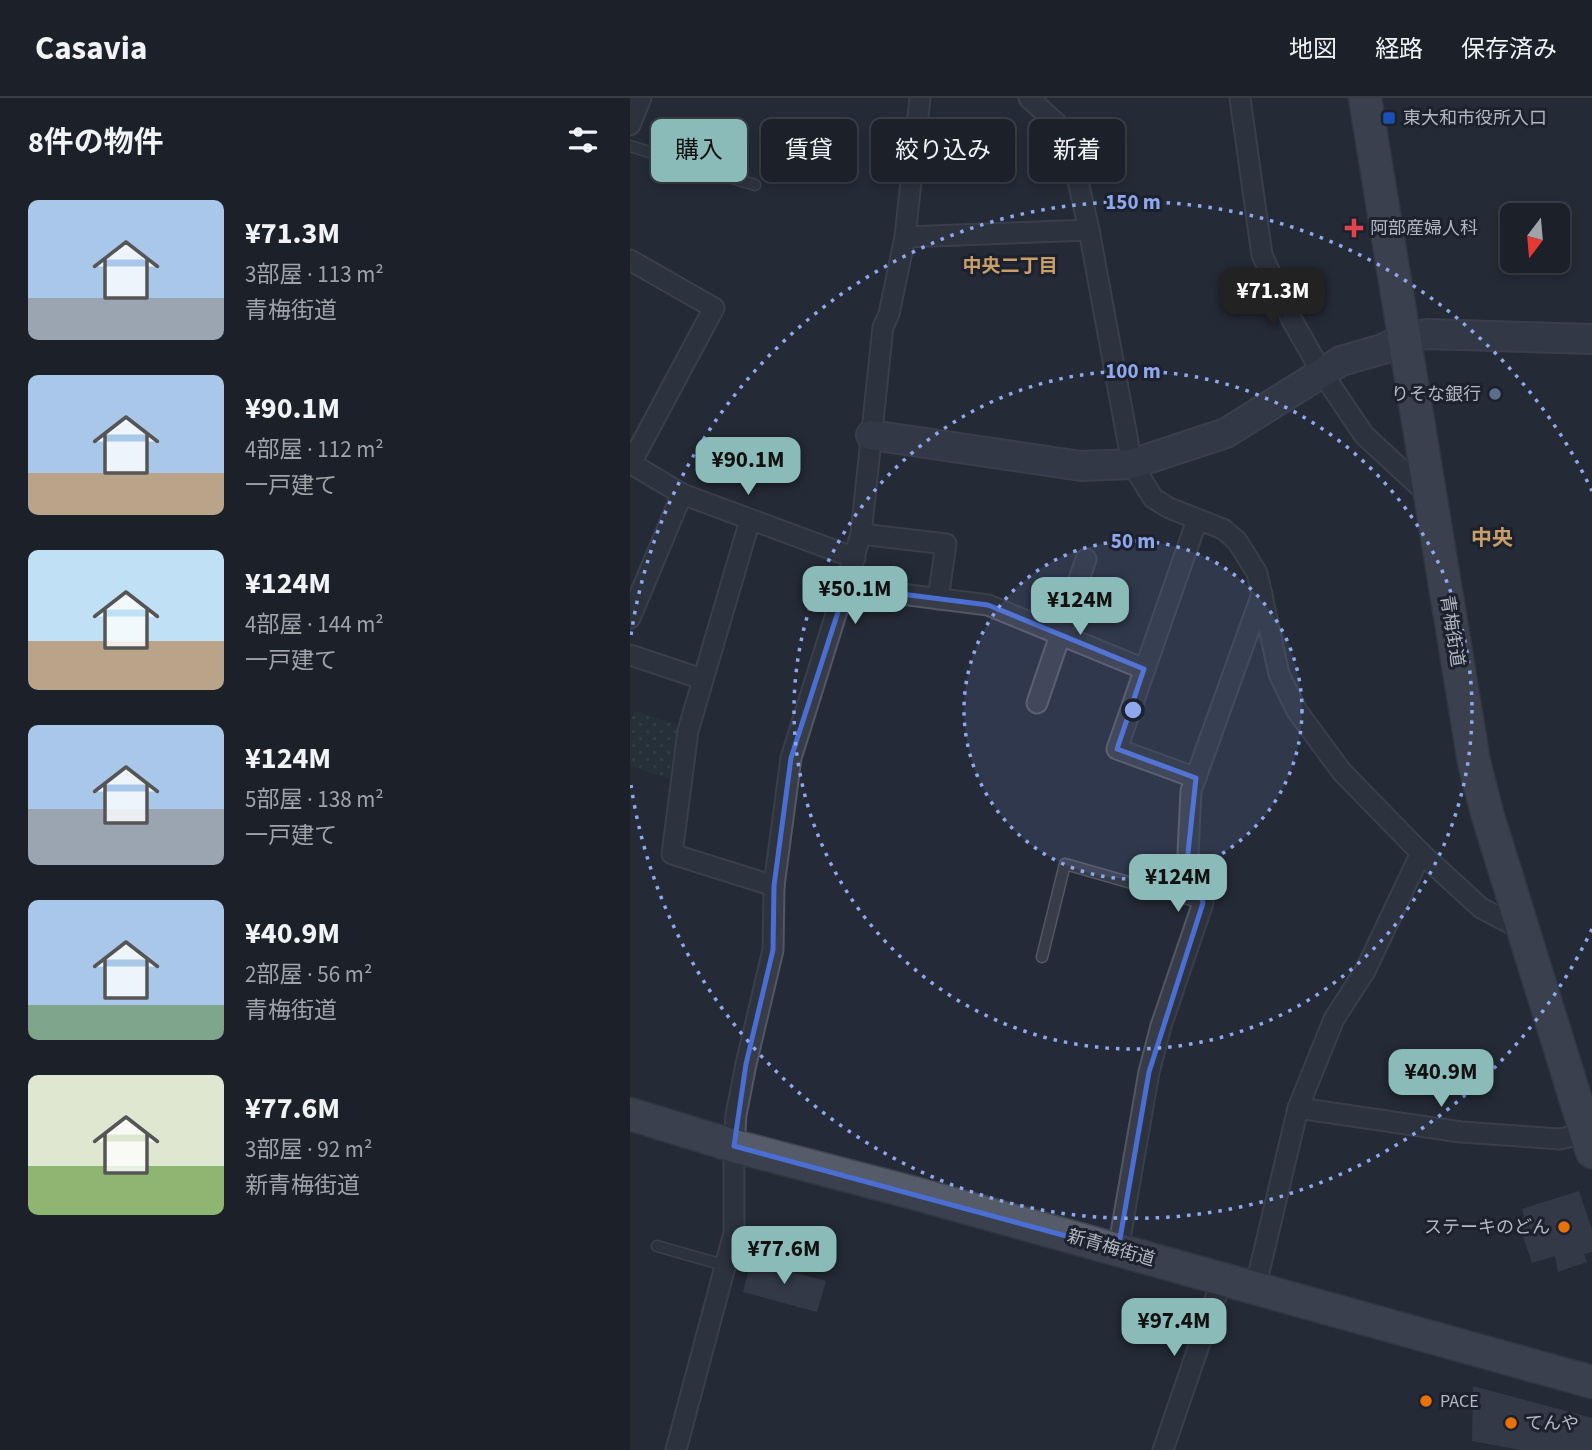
<!DOCTYPE html>
<html lang="ja">
<head>
<meta charset="utf-8">
<style>
  :root { --surface:#1b2029; --page:#282d35; --text:#f1f3f6; --muted:#a0a3a8; --line:#393e46; --accent:#8bbbb9 }
  body { margin:0; font-family:"Source Sans 3","Noto Sans JP",sans-serif; background:var(--page); color:var(--text); height:100vh; display:flex; flex-direction:column; font-size:26px; white-space:nowrap }
  * { box-sizing:border-box; margin:0 }
  p { font-size:23px; color:var(--muted) }
  .icon { flex:none; width:38px; height:38px; fill:none; stroke:currentColor; stroke-width:2; stroke-linecap:round; stroke-linejoin:round }
  .map { position:relative; flex:1; overflow:hidden }
  .sheet { display:flex; flex-direction:column; background:var(--surface); width:630px }
  .sheet>* { flex:none }
  .hud { position:absolute; left:21px; top:21px; width:665px; height:63px; display:flex; gap:14px }
  .needle { width:46px; rotate:196deg }
  .tools { position:absolute; left:870px; top:105px; display:grid; gap:14px }
  .tools a { display:grid; place-items:center; width:70px; height:70px; border-radius:10px; background:var(--surface); box-shadow:0 4px 10px #0003,0 0 0 2px var(--line); font-size:35px }
  .price { position:absolute; translate:-50% -60px; padding:0 16px; border-radius:14px; background:var(--accent); color:#111; font-size:23px; line-height:46px; filter:drop-shadow(0 2px 4px #0008) }
  .price::after { content:''; position:absolute; left:50%; top:42px; width:21px; height:16px; margin-left:-10px; background:inherit; clip-path:polygon(0 0,100% 0,50% 100%) }
  .price.current { background:#222; color:#fff }
  ul { padding:0; list-style:none }
  li { display:flex; align-items:center; gap:21px; height:175px; padding:0 28px }
  li span { display:grid; place-items:center; flex:none; width:196px; height:140px; border-radius:10px; color:#555 }
  li>.icon { margin-inline-start:auto }
  span .icon { width:84px; height:84px; fill:#fffc; stroke-width:1 }
  li b { font-size:30px }
  h2 { display:flex; justify-content:space-between; align-items:center; height:84px; padding:0 28px; font-size:30px }
  .pill { padding:0 24px; border-radius:10px; background:var(--surface); box-shadow:0 4px 10px #0003,0 0 0 2px var(--line); font-size:24px; line-height:63px }
  .pill.current { background:var(--accent); color:#111 }
  header { display:flex; align-items:center; gap:42px; box-sizing:border-box; height:98px; padding:0 35px; background:var(--surface); border-bottom:2px solid var(--line) }
  header strong { font-size:33px }
  nav { display:flex; gap:38px; margin-inline-start:auto; font-size:24px }
  main { display:flex; flex:1; min-height:0 }
  .map>svg:first-child { display:block }
</style>
</head>
<body>
<header>
<strong>Casavia</strong>
<nav><a>地図</a><a>経路</a><a>保存済み</a></nav>
</header>
<main>
<section class="sheet">
<h2>8件の物件<svg class="icon" aria-label="filters" viewBox="0 0 24 24"><path d="M4 7h16M4 17h16"/><circle cx="9" cy="7" r="2"/><circle cx="15" cy="17" r="2"/></svg></h2>
<ul>
<li><span style="background:linear-gradient(#a9c7e8 70%,#9aa5b1 0)"><svg class="icon" aria-label="home" viewBox="0 0 24 24"><path d="M3 11l9-7 9 7M6 9v11h12V9"/></svg></span><div><b>¥71.3M</b><p>3部屋 · 113 m²</p><p>青梅街道</p></div></li>
<li><span style="background:linear-gradient(#a9c7e8 70%,#b9a48a 0)"><svg class="icon" aria-label="home" viewBox="0 0 24 24"><path d="M3 11l9-7 9 7M6 9v11h12V9"/></svg></span><div><b>¥90.1M</b><p>4部屋 · 112 m²</p><p>一戸建て</p></div></li>
<li><span style="background:linear-gradient(#bfe0f5 65%,#b9a48a 0)"><svg class="icon" aria-label="home" viewBox="0 0 24 24"><path d="M3 11l9-7 9 7M6 9v11h12V9"/></svg></span><div><b>¥124M</b><p>4部屋 · 144 m²</p><p>一戸建て</p></div></li>
<li><span style="background:linear-gradient(#a9c7e8 60%,#9aa5b1 0)"><svg class="icon" aria-label="home" viewBox="0 0 24 24"><path d="M3 11l9-7 9 7M6 9v11h12V9"/></svg></span><div><b>¥124M</b><p>5部屋 · 138 m²</p><p>一戸建て</p></div></li>
<li><span style="background:linear-gradient(#a9c7e8 75%,#7fa58c 0)"><svg class="icon" aria-label="home" viewBox="0 0 24 24"><path d="M3 11l9-7 9 7M6 9v11h12V9"/></svg></span><div><b>¥40.9M</b><p>2部屋 · 56 m²</p><p>青梅街道</p></div></li>
<li><span style="background:linear-gradient(#dfe7d0 65%,#8fb573 0)"><svg class="icon" aria-label="home" viewBox="0 0 24 24"><path d="M3 11l9-7 9 7M6 9v11h12V9"/></svg></span><div><b>¥77.6M</b><p>3部屋 · 92 m²</p><p>新青梅街道</p></div></li>
</ul>
</section>
<div class="map">
<svg width="962" height="1352" viewBox="0 0 962 1352">
  <defs>
    <pattern id="grass-dots" width="8" height="8" patternUnits="userSpaceOnUse" patternTransform="scale(1.75)"><rect width="8" height="8" fill="#28383b"/><path d="M2 2h.1M6 6h.1" fill="none" stroke="#455356" stroke-width="1.8" stroke-linecap="round"/></pattern>
  </defs>
  <rect width="100%" height="100%" fill="#242a37"/>
  <polygon fill="url(#grass-dots)" points="5,613 49,627 42,682 0,668 0,622"/>
  <g fill="#454c5c">
    <polygon points="949,1093 962,1131 962,1154 954,1156 957,1164 928,1174 925,1158 902,1165 889,1127 895,1122 892,1111"/>
    <polygon points="121,1163 196,1183 187,1214 113,1194"/>
    <polygon points="843,1288 962,1320 962,1352 890,1352 842,1343"/>
  </g>
  <g fill="none" stroke-linecap="round" stroke-linejoin="round">
    <g stroke="#525763" stroke-width="13">
      <g id="lane">
        <polyline points="0,48 125,87"/>
        <polyline points="412,859 435,766 572,805"/>
        <polyline points="27,1148 97,1168"/>
      </g>
    </g>
    <g stroke="#525763" stroke-width="23">
      <g id="street">
        <polyline points="399,0 427,26 440,47 459,132 502,366 523,400 539,410 593,431 607,443 627,475 649,576 667,613 712,674 791,755 851,810 893,832"/>
        <polyline points="610,0 632,157 662,222 691,273 734,337 801,399"/>
        <polyline points="0,27 11,0"/>
        <polyline points="275,139 459,132"/>
        <polyline points="0,162 84,210 1,365"/>
        <polyline points="0,365 52,396 225,460"/>
        <polyline points="120,422 58,633 42,756 144,788"/>
        <polyline points="231,436 316,446 308,501"/>
        <polyline points="216,489 358,507 514,571"/>
        <polyline points="0,520 52,396"/>
        <polyline points="0,557 72,581"/>
        <polyline points="407,605 456,461"/>
        <polyline points="566,680 487,651 567,422"/>
        <polyline points="668,1010 831,1034 930,1041 956,1035"/>
        <polyline points="488,1152 519,974 531,928 573,805 558,755 561,693 632,496"/>
        <polyline points="625,1191 668,1010 704,921 735,873 791,755"/>
        <polyline points="46,1352 104,1135 104,1048 106,1017 116,966 143,852 144,788 161,660 231,436 253,229 259,216 275,139 290,0"/>
        <polyline points="533,1352 592,1181"/>
      </g>
    </g>
    <g stroke="#525763" stroke-width="32">
      <polyline id="secondary" points="241,337 451,368 502,366 596,335 711,263 753,251 774,240 797,236 962,241"/>
    </g>
    <g stroke="#404551" stroke-width="35">
      <g id="primary">
        <polyline points="735,0 844,664 857,715 962,1054"/>
        <polyline points="0,1016 104,1048 280,1094 962,1284"/>
      </g>
    </g>
    <use href="#lane" stroke="#373c48" stroke-width="10"/>
    <use href="#street" stroke="#373c48" stroke-width="19"/>
    <use href="#secondary" stroke="#454b5b" stroke-width="28"/>
    <use href="#primary" stroke="#555b68" stroke-width="32"/>
  </g>
  <path d="M0 0H962V1352H0ZM 216,489 L 358,507 L 514,571 L 487,651 L 566,680 L 558,755 L 573,805 L 519,974 L 488,1152 L 104,1048 L 116,966 L 143,852 L 144,788 L 161,660 Z" fill="#242a37" fill-opacity=".55" fill-rule="evenodd"/>
  <path fill="none" stroke="#4a6ed2" stroke-width="5" stroke-linejoin="round" d="M 216,489 L 358,507 L 514,571 L 487,651 L 566,680 L 558,755 L 573,805 L 519,974 L 488,1152 L 104,1048 L 116,966 L 143,852 L 144,788 L 161,660 Z"/>
  <circle cx="503" cy="612" r="169" fill="#8ea7ed" fill-opacity=".12"/>
  <g fill="none" stroke="#8ea7ed" stroke-width="3.5" stroke-dasharray="3.5 7">
    <circle cx="503" cy="612" r="169"/>
    <circle cx="503" cy="612" r="339"/>
    <path d="M962 831A508 508 0 0 1 1 687M1 537A508 508 0 0 1 962 393"/>
  </g>
  <rect fill="#1a4fb4" stroke="#1c212d" stroke-width="2.5" x="752" y="13" width="14" height="14" rx="3.5"/>
  <path fill="#e0444e" stroke="#1c212d" stroke-width="2.5" d="M720.5 119.5h7v7h7v7h-7v7h-7v-7h-7v-7h7z"/>
  <circle fill="#5c6f8a" stroke="#1c212d" stroke-width="2.5" cx="865" cy="296" r="7"/>
  <g fill="#e8710a" stroke="#1c212d" stroke-width="2.5">
    <circle cx="934" cy="1129" r="7"/>
    <circle cx="796" cy="1303" r="7"/>
    <circle cx="881" cy="1325" r="7"/>
  </g>
  <g text-anchor="middle" dominant-baseline="central" stroke-width="6" stroke-linejoin="round" paint-order="stroke">
    <g font-size="18" fill="#b2b7c4" stroke="#1c212d" text-anchor="start">
      <text x="773" y="20">東大和市役所入口</text>
      <text x="740" y="130">阿部産婦人科</text>
      <text x="851" y="296" text-anchor="end">りそな銀行</text>
      <text x="920" y="1129" text-anchor="end">ステーキのどん</text>
      <text x="810" y="1303">PACE</text>
      <text x="895" y="1325">てんや</text>
    </g>
    <g font-size="18" fill="#b2b7c4" stroke="#1c212d">
      <text transform="translate(822 533) rotate(81)">青梅街道</text>
      <text transform="translate(481 1150) rotate(16)">新青梅街道</text>
    </g>
    <g font-size="19" font-weight="bold" fill="#c99e68" stroke="#1c212d">
      <text x="380" y="168">中央二丁目</text>
    </g>
    <g font-size="21" font-weight="bold" fill="#c99e68" stroke="#1c212d">
      <text x="862" y="440">中央</text>
    </g>
  </g>
  <circle cx="503" cy="612" r="10" fill="#8ea7ed" stroke="#1c212d" stroke-width="3.5"/>
  <g font-size="21" text-anchor="middle" font-weight="bold" fill="#8ea7ed" stroke="#1c212d" stroke-width="6" stroke-linejoin="round" paint-order="stroke">
    <text x="503" y="111">150 m</text>
    <text x="503" y="280">100 m</text>
    <text x="503" y="450">50 m</text>
  </g>
</svg>
<div class="tools">
<a><svg class="needle" viewBox="-14 -14 28 28"><path d="M0-13l5 13h-10z" fill="#e53935"/><path d="M0 13l5-13h-10z" fill="#a0a3a8"/></svg></a>
</div>
<b class="price current" style="left:643px;top:230px">¥71.3M</b>
<b class="price" style="left:118px;top:399px">¥90.1M</b>
<b class="price" style="left:225px;top:528px">¥50.1M</b>
<b class="price" style="left:450px;top:539px">¥124M</b>
<b class="price" style="left:548px;top:816px">¥124M</b>
<b class="price" style="left:811px;top:1011px">¥40.9M</b>
<b class="price" style="left:154px;top:1188px">¥77.6M</b>
<b class="price" style="left:544px;top:1260px">¥97.4M</b>
<div class="hud">
<a class="pill current">購入</a>
<a class="pill">賃貸</a>
<a class="pill">絞り込み</a>
<a class="pill">新着</a>
</div>
</div>
</main>
</body>
</html>
